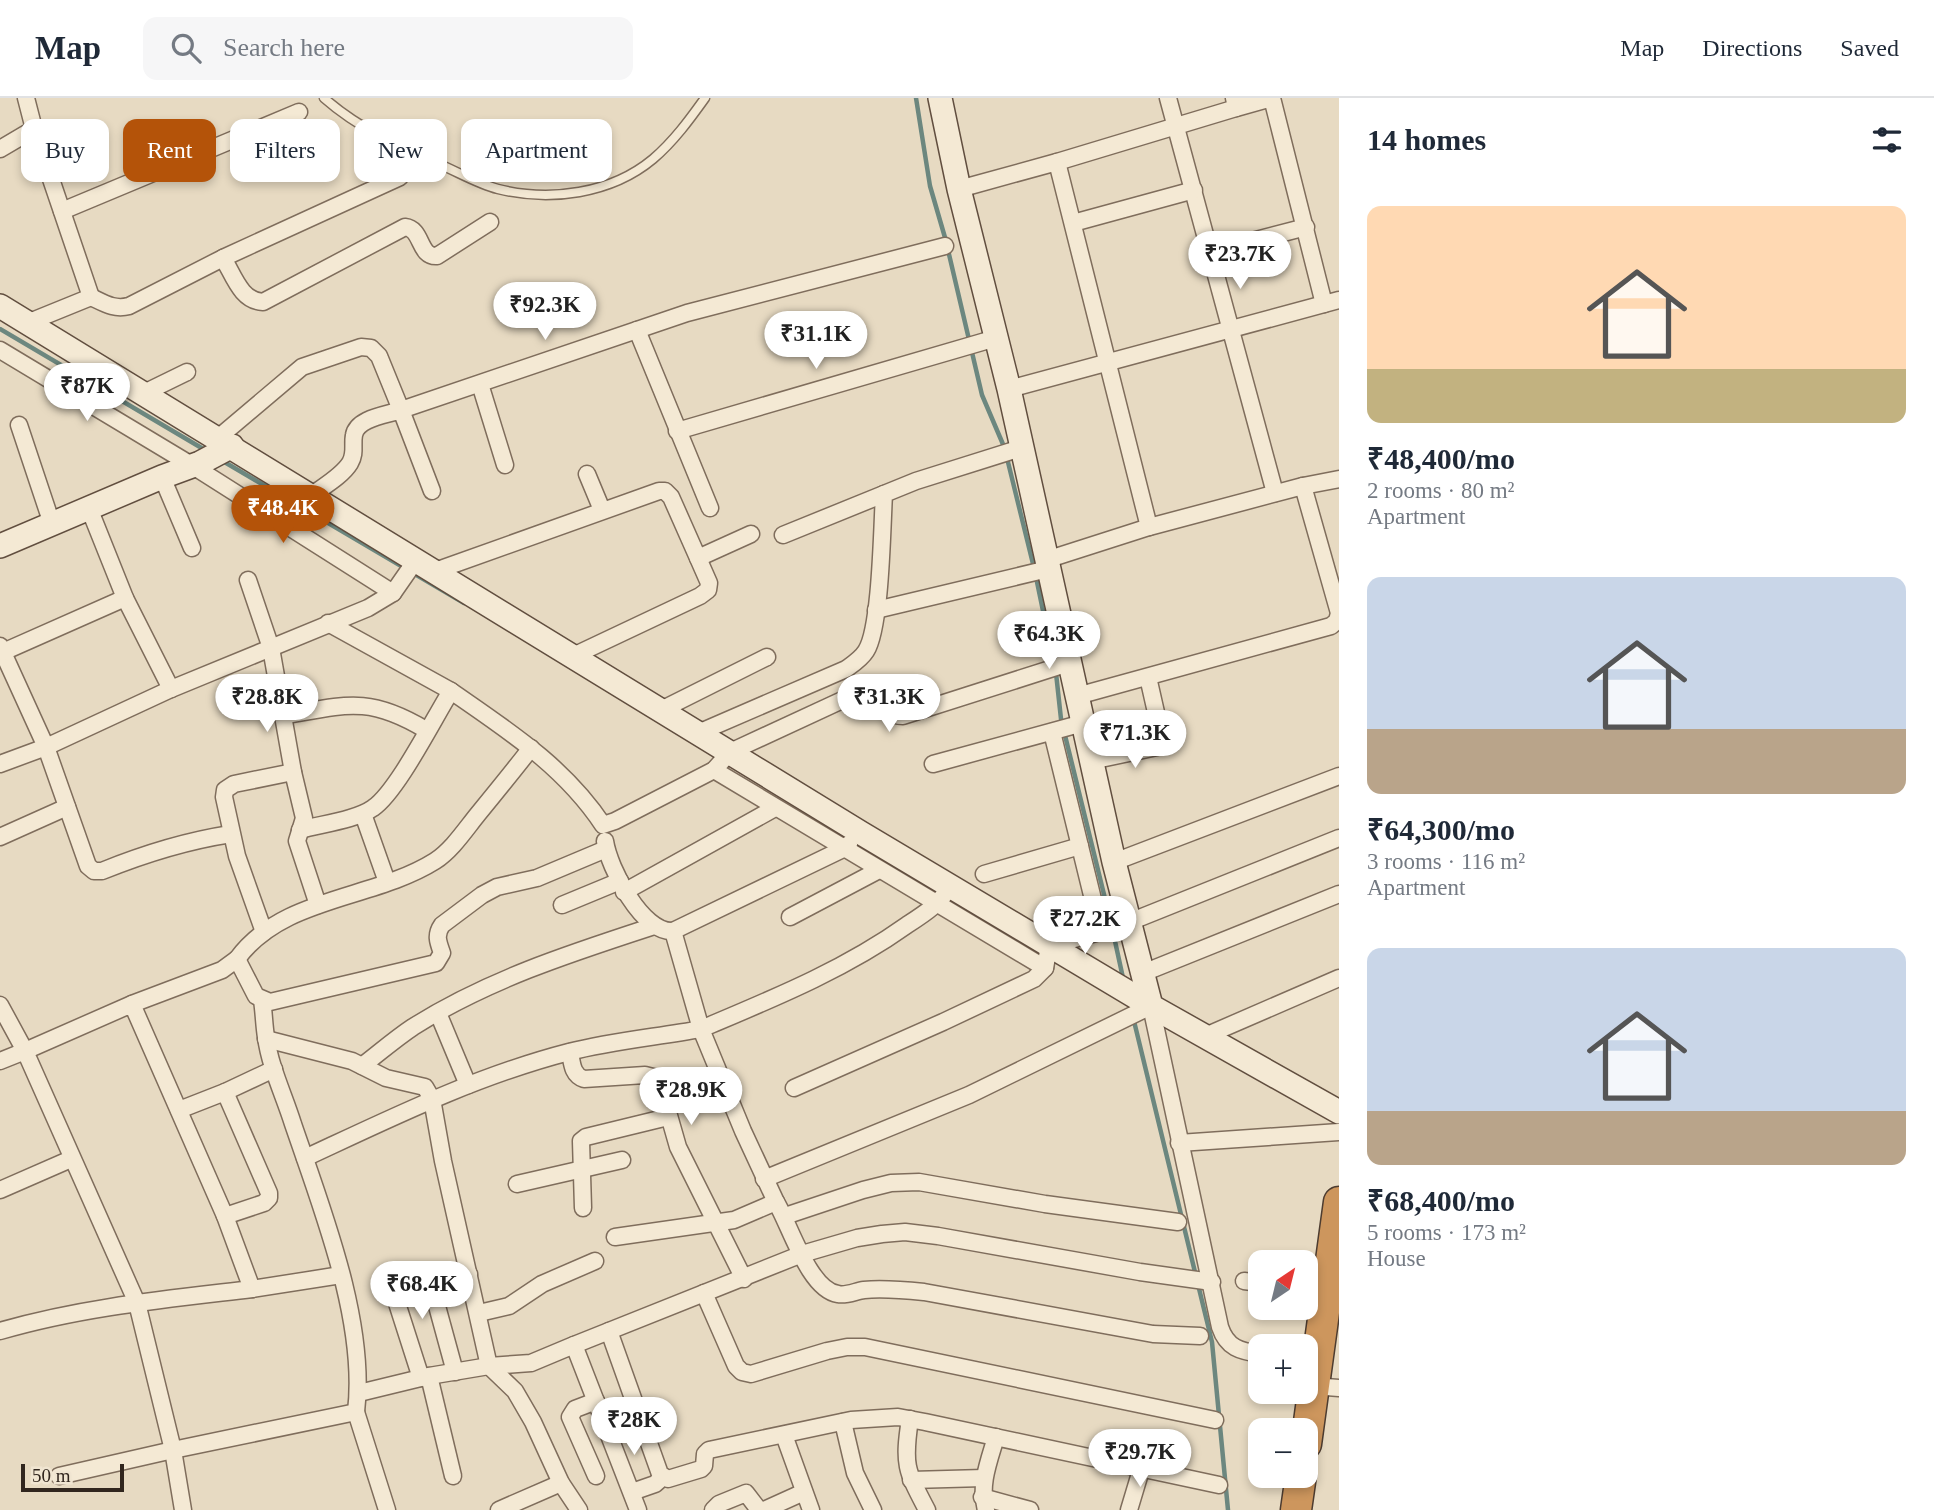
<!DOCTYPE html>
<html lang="en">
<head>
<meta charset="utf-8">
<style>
  :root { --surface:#fff; --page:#f6f6f7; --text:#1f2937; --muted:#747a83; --line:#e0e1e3; --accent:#b45309 }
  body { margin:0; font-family:Georgia,serif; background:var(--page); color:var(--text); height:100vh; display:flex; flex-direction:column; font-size:26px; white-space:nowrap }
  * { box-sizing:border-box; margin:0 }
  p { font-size:23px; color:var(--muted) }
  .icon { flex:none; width:38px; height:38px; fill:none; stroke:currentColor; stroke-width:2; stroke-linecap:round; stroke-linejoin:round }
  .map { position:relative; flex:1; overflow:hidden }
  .side { display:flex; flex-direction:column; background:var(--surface); width:595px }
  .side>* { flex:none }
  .banner { position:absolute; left:21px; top:21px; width:665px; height:63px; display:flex; gap:14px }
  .needle { width:46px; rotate:35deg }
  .buttons { position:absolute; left:1248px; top:1152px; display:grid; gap:14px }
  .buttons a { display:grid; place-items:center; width:70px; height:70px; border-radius:14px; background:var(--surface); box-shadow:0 4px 10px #0003; font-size:35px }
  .scale { position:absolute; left:21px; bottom:18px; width:103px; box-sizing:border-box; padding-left:7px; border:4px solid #31261e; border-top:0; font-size:19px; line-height:24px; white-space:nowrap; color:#31261e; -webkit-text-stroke:5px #f0e5d1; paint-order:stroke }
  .price { position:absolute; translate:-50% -60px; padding:0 16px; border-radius:24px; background:#fff; color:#222; font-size:23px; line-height:46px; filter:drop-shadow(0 2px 4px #0008) }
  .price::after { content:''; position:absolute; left:50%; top:42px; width:21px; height:16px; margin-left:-10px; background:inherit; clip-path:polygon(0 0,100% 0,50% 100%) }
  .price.on { background:var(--accent); color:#fff }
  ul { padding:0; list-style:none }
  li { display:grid; align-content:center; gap:14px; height:371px; padding:0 28px }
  li span { display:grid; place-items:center; height:217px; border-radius:14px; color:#555 }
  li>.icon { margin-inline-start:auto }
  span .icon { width:126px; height:126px; fill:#fffc; stroke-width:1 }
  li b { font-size:30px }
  h2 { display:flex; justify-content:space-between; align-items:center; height:84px; padding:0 28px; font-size:30px }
  .tag { padding:0 24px; border-radius:14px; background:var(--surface); box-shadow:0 4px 10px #0003; font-size:24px; line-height:63px }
  .tag.on { background:var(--accent); color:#fff }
  header { display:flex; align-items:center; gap:42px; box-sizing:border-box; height:98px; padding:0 35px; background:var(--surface); border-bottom:2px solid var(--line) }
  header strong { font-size:33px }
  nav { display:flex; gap:38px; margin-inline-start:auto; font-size:24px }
  .search { width:490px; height:63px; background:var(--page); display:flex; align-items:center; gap:18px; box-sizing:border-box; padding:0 24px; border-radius:14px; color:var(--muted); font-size:26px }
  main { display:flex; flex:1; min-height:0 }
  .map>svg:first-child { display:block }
</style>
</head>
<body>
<header>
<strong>Map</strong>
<div class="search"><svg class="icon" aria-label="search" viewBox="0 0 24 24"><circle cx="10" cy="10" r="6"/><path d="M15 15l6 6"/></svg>Search here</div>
<nav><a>Map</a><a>Directions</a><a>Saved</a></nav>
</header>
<main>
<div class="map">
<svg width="1339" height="1412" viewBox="0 0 1339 1412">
  <rect width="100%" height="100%" fill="#e7dac2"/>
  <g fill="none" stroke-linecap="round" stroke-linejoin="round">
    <g stroke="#6c877f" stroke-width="4.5">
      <polyline points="916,0 930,88 946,143"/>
      <polyline points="948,152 982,297 1005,351"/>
      <polyline points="0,231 205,352"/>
      <polyline points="1007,360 1034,470"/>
      <polyline points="221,362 464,505"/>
      <polyline points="1036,479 1054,566"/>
      <polyline points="1056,575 1061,621 1111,825"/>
      <polyline points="1113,834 1123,880"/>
      <polyline points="1133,919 1212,1244 1228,1412"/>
    </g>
    <g stroke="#7f6d5c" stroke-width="11">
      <path id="lane" d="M 324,0 C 358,30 398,48 439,66 C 458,74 478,86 498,91 C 550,104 611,96 653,61 C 674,43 690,21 705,0"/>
    </g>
    <g stroke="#7f6d5c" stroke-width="19">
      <g id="street">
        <polyline points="26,0 34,31 91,199 27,225"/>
        <polyline points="1168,0 1275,395"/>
        <polyline points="1234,0 1236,10 1272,0 1324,206"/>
        <polyline points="0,51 34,31"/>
        <polyline points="1057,64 1236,10"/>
        <polyline points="959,91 1057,64 1149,429"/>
        <polyline points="62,113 299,14"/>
        <polyline points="1073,125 1194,92"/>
        <polyline points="1210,154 1306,129"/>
        <path d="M 223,160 C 234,178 241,203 263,204 L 405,129 C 423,131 418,159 437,158 L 490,124"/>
        <path d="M 91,199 C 104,205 114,212 129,208 L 223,160 L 400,79"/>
        <polyline points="637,232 710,410"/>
        <polyline points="0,252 193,368 393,495"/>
        <polyline points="480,286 505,367"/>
        <polyline points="1009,291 1339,202"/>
        <polyline points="144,295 187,274"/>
        <polyline points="19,327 52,426"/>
        <polyline points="677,333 996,240"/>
        <polyline points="218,340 302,269 361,249 371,250 379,258 401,312 687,215 945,148"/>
        <polyline points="587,376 602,412"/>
        <polyline points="162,379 192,450"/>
        <path d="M 312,397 C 324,388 342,378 350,365 C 356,355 352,347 354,337 C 357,320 387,317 401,312 L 432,393"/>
        <polyline points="89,410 125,500 171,591"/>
        <polyline points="783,437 884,396"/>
        <polyline points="1046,462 1149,429 1303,388"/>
        <polyline points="435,473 659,393 665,393 671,399 698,460 751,436"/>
        <polyline points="248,482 271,550 293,674 304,720 297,743 318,807"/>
        <polyline points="876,512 1048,471"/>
        <polyline points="328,525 451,593"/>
        <path d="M 0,548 L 46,649 L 88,768 L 94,773 L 102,773 C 144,756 185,743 231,736"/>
        <polyline points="3,554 125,500"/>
        <polyline points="573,558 700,498 708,492 709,485 698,460"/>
        <polyline points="1077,598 1331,528 1337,523 1339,515 1303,388 1339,381"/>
        <polyline points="661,612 767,559"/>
        <path d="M 282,618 C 345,607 368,597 426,632"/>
        <polyline points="1052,634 1101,834"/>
        <path d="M 698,635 L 846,571 C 853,566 861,561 866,553 C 881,530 882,428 884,396 L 916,383 L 1021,350"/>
        <polyline points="1091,663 1157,649 1162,641 1148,579"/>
        <polyline points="0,666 46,649 171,591 368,510 393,495 416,462"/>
        <polyline points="933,666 1083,625"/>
        <polyline points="714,672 1045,870"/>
        <polyline points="363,716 387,784"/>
        <path d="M 300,732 C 321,726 356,722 373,710 C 397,694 434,620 451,593 C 507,632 564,668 603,727 L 615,723 L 714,672 L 730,654 L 864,592 C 886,591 877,618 903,618 L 1069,565"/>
        <polyline points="0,739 67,709"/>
        <path d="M 605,743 C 609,770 642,835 673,833 L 843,751 L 849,746"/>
        <polyline points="1114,764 1339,678"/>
        <polyline points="984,776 1080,748"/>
        <polyline points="624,794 775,710"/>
        <polyline points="562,807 620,783"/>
        <polyline points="790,819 879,772"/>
        <polyline points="264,834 237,758 224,699 225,692 234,686 293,674"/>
        <path d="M 237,861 C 283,798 373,802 435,763 C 452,752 465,732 478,716 C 496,694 514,672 531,650"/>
        <polyline points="1143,875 1339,796"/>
        <path d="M 132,906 L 222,872 L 237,861 L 256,898 L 270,904 L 436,865 L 442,855 C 438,844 435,837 442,827 L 482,797 L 497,789 L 537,780 L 606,751"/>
        <polyline points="0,907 25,953 0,963"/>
        <polyline points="438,915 468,987"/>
        <polyline points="1203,939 1339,880"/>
        <polyline points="266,941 352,963 386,980 425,989 432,1001 443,1063 489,1268 515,1293 533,1324 561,1385 579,1412"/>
        <path d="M 570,954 C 572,965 572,977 584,981 L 645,977 L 653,979 L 660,986 L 678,1049 L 744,1181"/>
        <path d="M 362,968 C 379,955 395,941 413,929 C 487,882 571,855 654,828"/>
        <polyline points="794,990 943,924 1034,881 1045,870 1049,848 1117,829 1339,740"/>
        <polyline points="225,994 274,971"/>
        <polyline points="179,1012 225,994 269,1095 269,1100 264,1105 225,1118"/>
        <polyline points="1179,1045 1339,1034"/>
        <path d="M 305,1060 C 391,1020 476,978 569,954 C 612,943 657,939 701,931 L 673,833"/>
        <path d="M 764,1081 L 969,997 L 1151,908 L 1220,1229 C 1227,1250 1240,1253 1260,1256"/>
        <polyline points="517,1086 622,1062"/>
        <polyline points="0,1092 71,1061"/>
        <path d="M 776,1104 L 743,1033 L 701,931 C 772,901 844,872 907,827 C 924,816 940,806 950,788"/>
        <polyline points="583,1110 581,1043 586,1039 668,1019"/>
        <polyline points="785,1118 863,1092 891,1085 919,1084 1045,1106 1178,1124"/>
        <path d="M 615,1139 L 734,1122 L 776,1104 C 790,1127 809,1192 838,1196 C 846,1198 856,1193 864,1192 C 884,1190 904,1192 924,1194 L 1153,1236 L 1200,1238"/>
        <polyline points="388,1177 421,1280"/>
        <polyline points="1244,1183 1260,1185"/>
        <polyline points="431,1186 455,1274"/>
        <polyline points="704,1195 736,1268 742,1274 751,1276 827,1253 847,1249 865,1249 1215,1322"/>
        <polyline points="395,1198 469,1176"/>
        <polyline points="479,1215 509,1208 542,1186 595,1163"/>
        <path d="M 0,1233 C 82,1209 168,1201 252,1191"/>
        <polyline points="609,1233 660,1376 668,1381 701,1371 704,1368 705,1356 709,1352 851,1322 898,1319 925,1324 1219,1387"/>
        <polyline points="574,1247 802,1156 857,1140 882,1136 905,1134 938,1138 1140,1174 1212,1184"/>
        <polyline points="429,1278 453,1378"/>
        <polyline points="1314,1288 1339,1290"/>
        <polyline points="359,1295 429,1278 489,1268 531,1265 574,1247 638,1412"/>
        <polyline points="596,1303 575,1311 570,1319 596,1378"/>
        <polyline points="356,1314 387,1412"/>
        <path d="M 910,1321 C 903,1367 906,1372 927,1412"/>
        <polyline points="843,1324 855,1375 873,1412"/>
        <polyline points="784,1337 811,1412"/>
        <path d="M 59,1378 L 173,1352 L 356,1314 C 367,1224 322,1111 293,1026 C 284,997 270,969 266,939 C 264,927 264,915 262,902"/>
        <polyline points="911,1382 984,1380"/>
        <polyline points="632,1394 655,1386 663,1379"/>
        <polyline points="982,1399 1030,1412"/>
        <polyline points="183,1412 173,1352 137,1205 25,953 132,906 225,1118 252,1191 341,1177"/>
        <polyline points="499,1412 561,1385"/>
        <polyline points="713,1412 719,1406 746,1395 759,1412"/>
        <polyline points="764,1412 804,1394"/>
        <path d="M 986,1412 C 979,1387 989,1363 996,1339"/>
        <polyline points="1129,1412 1141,1372"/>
      </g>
    </g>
    <g stroke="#614e3f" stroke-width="26">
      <g id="secondary">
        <polyline points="940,0 959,91 1009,291 1114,764 1151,908 1339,1014"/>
        <polyline points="0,208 861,735 1151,908"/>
        <polyline points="0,448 162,379 200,365 232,348"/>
      </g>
    </g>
    <g stroke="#4d3c30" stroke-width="33">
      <g id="highway">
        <polyline points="1306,1346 1339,1104"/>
        <polyline points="1296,1412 1301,1377"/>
      </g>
    </g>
    <use href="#lane" stroke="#f4e9d4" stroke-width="8"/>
    <use href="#street" stroke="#f4e9d4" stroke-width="16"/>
    <use href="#secondary" stroke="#f4e9d4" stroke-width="23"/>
    <use href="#highway" stroke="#cd965d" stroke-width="30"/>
  </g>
</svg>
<div class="buttons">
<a><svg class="needle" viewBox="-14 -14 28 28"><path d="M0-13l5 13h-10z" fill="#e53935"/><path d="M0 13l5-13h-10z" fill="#747a83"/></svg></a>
<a>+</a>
<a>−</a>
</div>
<div class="scale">50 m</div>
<b class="price" style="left:1240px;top:193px">₹23.7K</b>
<b class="price" style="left:545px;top:244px">₹92.3K</b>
<b class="price" style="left:816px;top:273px">₹31.1K</b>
<b class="price" style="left:87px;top:325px">₹87K</b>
<b class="price on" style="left:283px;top:447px">₹48.4K</b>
<b class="price" style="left:1049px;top:573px">₹64.3K</b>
<b class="price" style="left:267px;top:636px">₹28.8K</b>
<b class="price" style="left:889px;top:636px">₹31.3K</b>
<b class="price" style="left:1135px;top:672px">₹71.3K</b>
<b class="price" style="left:1085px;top:858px">₹27.2K</b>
<b class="price" style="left:691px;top:1029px">₹28.9K</b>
<b class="price" style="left:422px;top:1223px">₹68.4K</b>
<b class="price" style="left:634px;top:1359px">₹28K</b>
<b class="price" style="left:1140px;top:1391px">₹29.7K</b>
<div class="banner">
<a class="tag">Buy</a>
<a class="tag on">Rent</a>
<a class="tag">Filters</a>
<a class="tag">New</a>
<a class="tag">Apartment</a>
</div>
</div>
<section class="side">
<h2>14 homes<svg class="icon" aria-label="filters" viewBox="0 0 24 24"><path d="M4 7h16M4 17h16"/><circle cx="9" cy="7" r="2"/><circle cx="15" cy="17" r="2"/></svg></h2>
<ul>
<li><span style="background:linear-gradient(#ffd9b3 75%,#c2b280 0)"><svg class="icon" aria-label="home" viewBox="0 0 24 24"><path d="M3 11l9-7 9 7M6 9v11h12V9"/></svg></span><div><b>₹48,400/mo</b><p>2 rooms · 80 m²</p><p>Apartment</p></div></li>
<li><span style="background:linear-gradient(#c9d6e8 70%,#b9a48a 0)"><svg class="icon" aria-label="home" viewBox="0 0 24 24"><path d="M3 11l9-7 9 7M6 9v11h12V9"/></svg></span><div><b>₹64,300/mo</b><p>3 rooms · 116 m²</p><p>Apartment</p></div></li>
<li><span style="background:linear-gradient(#c9d6e8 75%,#b9a48a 0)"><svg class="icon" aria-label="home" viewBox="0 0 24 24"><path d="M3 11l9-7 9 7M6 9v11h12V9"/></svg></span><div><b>₹68,400/mo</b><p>5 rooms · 173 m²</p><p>House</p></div></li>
</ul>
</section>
</main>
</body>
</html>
